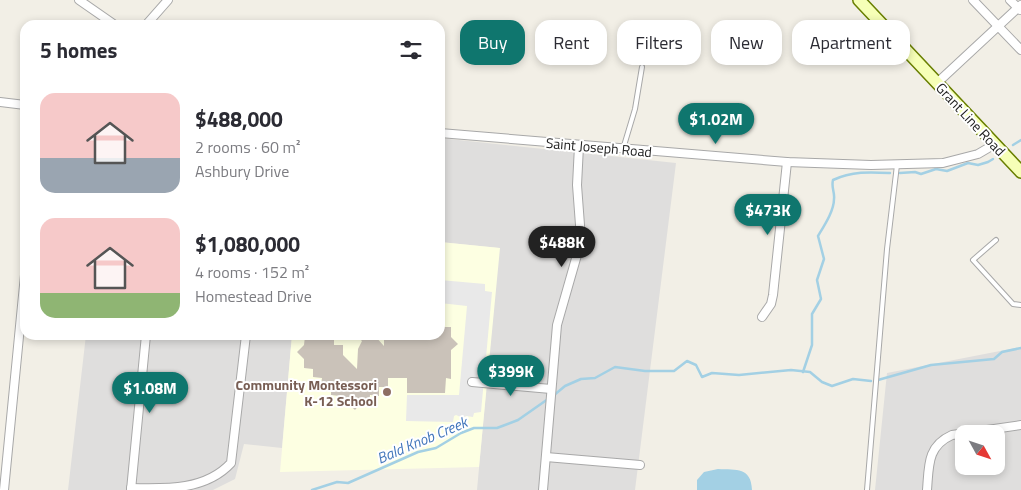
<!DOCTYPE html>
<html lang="en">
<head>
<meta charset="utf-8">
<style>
  :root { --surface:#fff; --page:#f2f2f3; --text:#2b2b33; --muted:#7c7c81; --accent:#0f766e }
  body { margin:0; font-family:"Titillium Web",sans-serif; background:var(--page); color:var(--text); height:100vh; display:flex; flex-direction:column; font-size:19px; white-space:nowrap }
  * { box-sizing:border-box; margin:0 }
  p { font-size:16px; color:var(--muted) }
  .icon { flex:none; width:28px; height:28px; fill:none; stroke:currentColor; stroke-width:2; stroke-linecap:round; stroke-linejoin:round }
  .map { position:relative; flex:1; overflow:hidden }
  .panel { position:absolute; left:20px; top:20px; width:425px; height:320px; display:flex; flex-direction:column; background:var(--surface); border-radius:15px; box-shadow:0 2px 8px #0003 }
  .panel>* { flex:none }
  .guide { position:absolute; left:460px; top:20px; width:475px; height:45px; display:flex; gap:10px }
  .needle { width:32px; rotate:130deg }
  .buttons { position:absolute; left:955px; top:425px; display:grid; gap:10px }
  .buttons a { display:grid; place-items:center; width:50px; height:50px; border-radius:10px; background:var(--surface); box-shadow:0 2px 8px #0003; font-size:25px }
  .price { position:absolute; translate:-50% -42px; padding:0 11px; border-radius:18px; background:var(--accent); color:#fff; font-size:16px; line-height:32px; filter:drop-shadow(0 1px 2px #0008) }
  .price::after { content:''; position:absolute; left:50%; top:30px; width:15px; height:11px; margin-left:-8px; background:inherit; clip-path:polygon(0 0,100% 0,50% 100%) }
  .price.current { background:#222; color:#fff }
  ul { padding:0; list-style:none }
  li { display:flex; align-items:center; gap:15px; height:125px; padding:0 20px }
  li span { display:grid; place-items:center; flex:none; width:140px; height:100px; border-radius:15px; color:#555 }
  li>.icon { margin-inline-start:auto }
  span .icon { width:60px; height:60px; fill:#fffc; stroke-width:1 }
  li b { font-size:21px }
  h2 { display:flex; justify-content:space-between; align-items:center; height:60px; padding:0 20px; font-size:21px }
  .pill { padding:0 18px; border-radius:15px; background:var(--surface); box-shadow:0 2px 8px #0003; font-size:18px; line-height:45px }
  .pill.current { background:var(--accent); color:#fff }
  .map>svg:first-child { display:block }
</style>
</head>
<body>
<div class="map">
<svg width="1021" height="490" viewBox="0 0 1021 490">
  <rect width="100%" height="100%" fill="#f2efe6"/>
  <g fill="#dfdedd" fill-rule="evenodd">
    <polygon points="440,138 676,163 635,490 477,490 499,248 440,242"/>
    <polygon points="86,335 292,335 282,448 244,444 235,479 213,490 68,490"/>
    <path d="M 1021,347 L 1021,490 L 875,490 L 887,373 ZM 964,434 L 996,434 L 996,466 L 964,466 Z"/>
  </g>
  <polygon fill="#fdffe2" points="440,242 500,248 479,467 280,472 292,335 440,335"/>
  <polygon fill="#e9e9e9" points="440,280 485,284 485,291 492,292 481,412 474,413 473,417 466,416 463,418 456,415 454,416 453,422 406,421 407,395 459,395 467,306 440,303"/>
  <path fill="#a3d0e4" d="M 718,469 C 737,470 751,467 752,490 L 697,490 L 697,480 L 704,472 Z"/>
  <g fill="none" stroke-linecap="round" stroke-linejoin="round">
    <g stroke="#a3d0e4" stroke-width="2.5">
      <polyline points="1013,145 1021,140"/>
      <polyline points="900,173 915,172 921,174 936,169 947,171 968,163 978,165 988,162 993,159"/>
      <path d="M 803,372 L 812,345 L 812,314 L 821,299 L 817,280 L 824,259 L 818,236 C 824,226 834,211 834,199 C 835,192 831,188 833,180 C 852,171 870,172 890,173"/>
      <polyline points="878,380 931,365 994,359 1002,352 1021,348"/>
      <polyline points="553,396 565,386 581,379 595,378 615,367 645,371 674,371 687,361 696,365 702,377 712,373 739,375 791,370 810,372 822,382 832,386 853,379 871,381"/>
      <polyline points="312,490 337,482 348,483 418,452 436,448 461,433 474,428 497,428 518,420 548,399"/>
    </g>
  </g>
  <polygon fill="#cac2b9" points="440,327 451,327 451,337 458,344 451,350 451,379 446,378 445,393 407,393 407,378 388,378 388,387 379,387 379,396 370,395 369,405 360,404 355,410 349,404 340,404 340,396 331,395 331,387 321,386 322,378 313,377 313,369 304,368 304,359 297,352 304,345 305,336 313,337 315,335 334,336 334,345 343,345 343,355 357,369 358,349 362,341 356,335 374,335 384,346 384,335 440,335"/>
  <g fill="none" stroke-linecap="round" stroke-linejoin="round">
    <g stroke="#a8a8a8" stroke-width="6">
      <g id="service">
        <polyline points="623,149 635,109 642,67"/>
        <polyline points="996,240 973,260 1013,304 1021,305"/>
        <polyline points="867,490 887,249 897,165"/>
      </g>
    </g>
    <g stroke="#a8a8a8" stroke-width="10">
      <g id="minor">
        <polyline points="79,0 115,25"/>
        <polyline points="973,0 1021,50"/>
        <polyline points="1010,0 1020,10"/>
        <polyline points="146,25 168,0"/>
        <polyline points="937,83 1021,5"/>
        <polyline points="0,102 25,105"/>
        <polyline points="440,133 787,162 871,165 943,163 978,154 995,144"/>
        <polyline points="762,317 771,304 773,295 787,162"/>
        <polyline points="472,382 551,389"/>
        <polyline points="546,457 640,465"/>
        <path d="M 131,488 C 168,489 206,490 231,463 L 246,335"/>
        <polyline points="4,490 25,275"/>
        <polyline points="131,490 146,335"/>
        <polyline points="543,490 557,325 579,248 580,225 577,185 579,146"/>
        <path d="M 927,490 C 929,466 927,446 952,435 L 1021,425"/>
      </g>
    </g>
    <g stroke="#697f00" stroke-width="14">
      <polyline id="secondary" points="859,0 1021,172"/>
    </g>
    <use href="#service" stroke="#fff" stroke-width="4"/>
    <use href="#minor" stroke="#fff" stroke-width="8"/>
    <use href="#secondary" stroke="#f6ffb7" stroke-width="11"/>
  </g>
  <circle fill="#8d6e63" stroke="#fff" stroke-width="2" cx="387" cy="392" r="5"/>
  <g text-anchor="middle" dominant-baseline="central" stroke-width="4" stroke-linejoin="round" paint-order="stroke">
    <g font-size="14" fill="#212121" stroke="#fff">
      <text transform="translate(971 119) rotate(47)">Grant Line Road</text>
      <text transform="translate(599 147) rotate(5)">Saint Joseph Road</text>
    </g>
    <g font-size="14" font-weight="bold" fill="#785e54" stroke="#fff" text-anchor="end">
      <text x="377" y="384">Community Montessori<tspan x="377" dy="16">K-12 School</tspan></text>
    </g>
    <g font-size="15" font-style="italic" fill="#4276bb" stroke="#fff">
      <text transform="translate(422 440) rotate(-23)">Bald Knob Creek</text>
    </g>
  </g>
</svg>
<div class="buttons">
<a><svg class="needle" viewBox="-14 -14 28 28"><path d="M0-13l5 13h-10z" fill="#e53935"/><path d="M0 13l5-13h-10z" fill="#7c7c81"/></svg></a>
</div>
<b class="price" style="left:716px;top:145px">$1.02M</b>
<b class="price" style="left:768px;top:236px">$473K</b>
<b class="price current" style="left:562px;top:268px">$488K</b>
<b class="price" style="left:511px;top:397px">$399K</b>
<b class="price" style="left:150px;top:414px">$1.08M</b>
<div class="guide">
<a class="pill current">Buy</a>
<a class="pill">Rent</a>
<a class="pill">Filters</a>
<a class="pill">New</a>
<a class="pill">Apartment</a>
</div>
<section class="panel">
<h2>5 homes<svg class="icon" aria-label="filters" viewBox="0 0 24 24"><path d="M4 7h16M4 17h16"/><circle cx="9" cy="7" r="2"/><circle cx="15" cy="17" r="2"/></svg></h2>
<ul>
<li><span style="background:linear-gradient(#f6c9c9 65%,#9aa5b1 0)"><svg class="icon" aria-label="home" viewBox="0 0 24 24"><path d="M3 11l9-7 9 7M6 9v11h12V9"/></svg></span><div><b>$488,000</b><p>2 rooms · 60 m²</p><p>Ashbury Drive</p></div></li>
<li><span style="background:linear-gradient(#f6c9c9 75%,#8fb573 0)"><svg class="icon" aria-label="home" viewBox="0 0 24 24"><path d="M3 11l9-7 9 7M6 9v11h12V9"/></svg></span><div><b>$1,080,000</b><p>4 rooms · 152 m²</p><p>Homestead Drive</p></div></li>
</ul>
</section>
</div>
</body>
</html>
